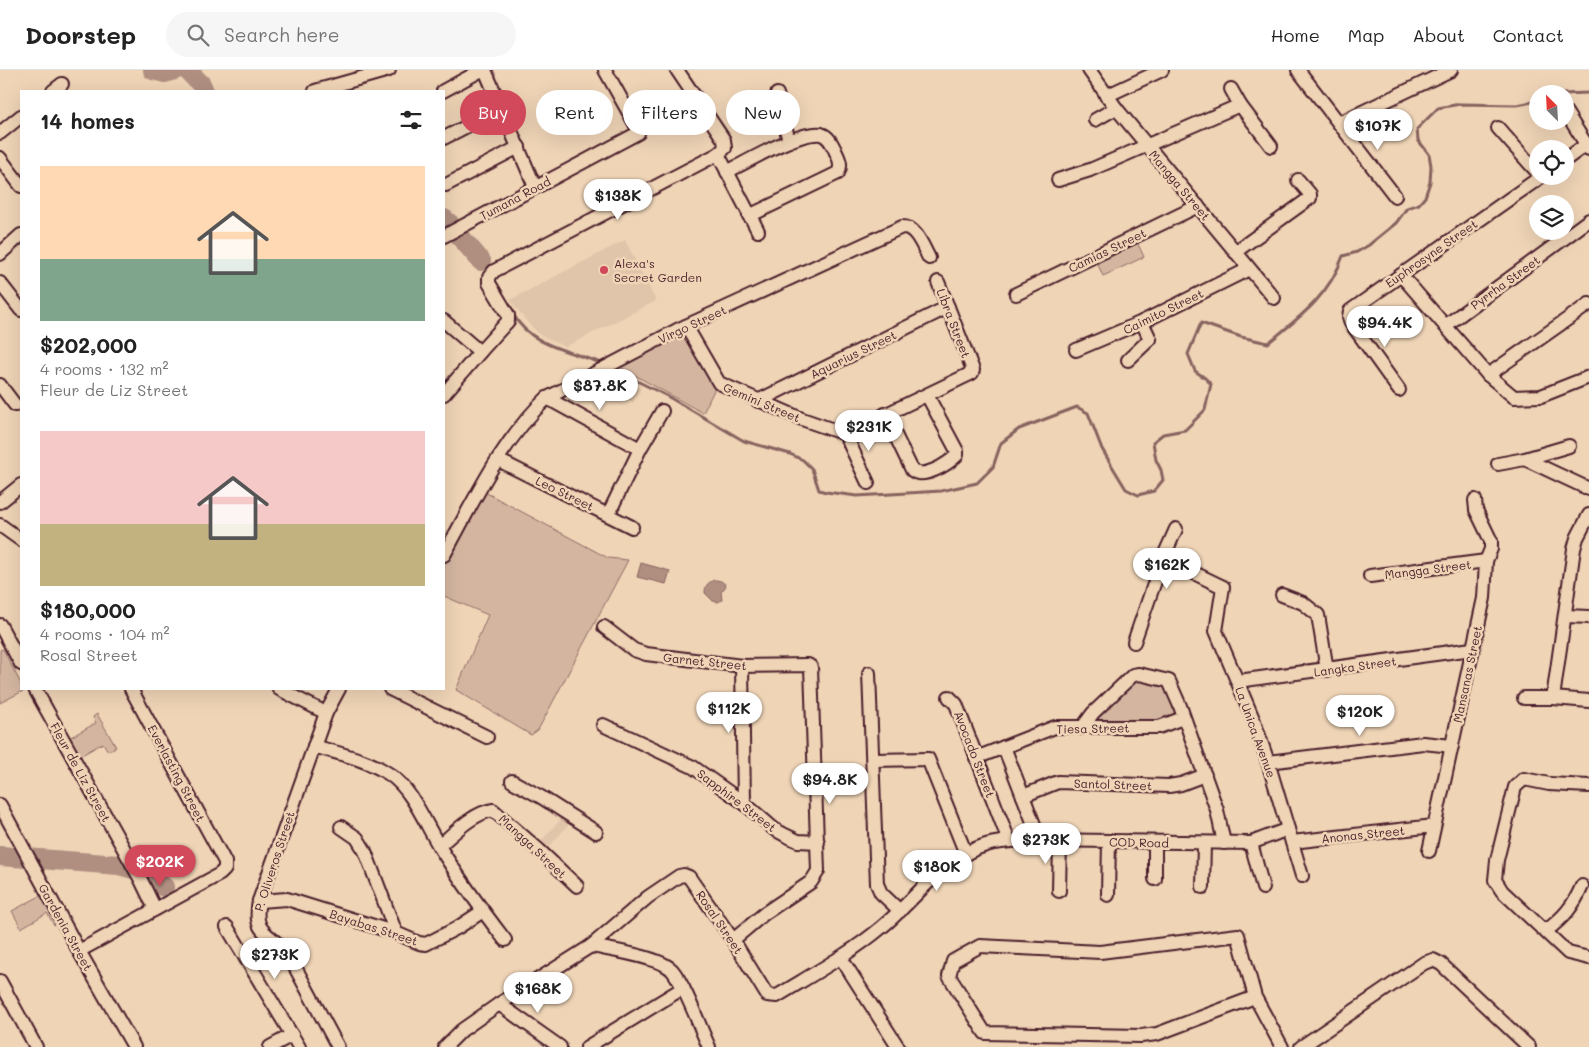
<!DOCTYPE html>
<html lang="en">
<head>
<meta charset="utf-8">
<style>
  :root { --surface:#fff; --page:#f6f6f6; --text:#222; --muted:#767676; --line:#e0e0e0; --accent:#d1495b }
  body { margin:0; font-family:Mali,sans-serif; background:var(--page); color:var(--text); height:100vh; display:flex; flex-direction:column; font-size:19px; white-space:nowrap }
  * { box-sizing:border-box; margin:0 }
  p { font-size:16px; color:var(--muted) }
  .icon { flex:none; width:28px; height:28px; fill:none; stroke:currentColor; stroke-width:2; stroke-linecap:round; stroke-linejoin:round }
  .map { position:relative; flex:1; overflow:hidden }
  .sheet { position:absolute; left:20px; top:20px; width:425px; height:600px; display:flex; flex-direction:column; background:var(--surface); border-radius:0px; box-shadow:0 5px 20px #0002 }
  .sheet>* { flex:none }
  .top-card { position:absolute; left:460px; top:20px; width:475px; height:45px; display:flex; gap:10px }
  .needle { width:32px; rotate:336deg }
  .controls { position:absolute; left:1529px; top:15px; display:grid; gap:10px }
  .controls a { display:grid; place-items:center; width:45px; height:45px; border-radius:50%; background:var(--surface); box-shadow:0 5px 20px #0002; font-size:25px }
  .price { position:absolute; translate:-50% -42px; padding:0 11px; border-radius:18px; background:#fff; color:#222; font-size:16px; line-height:32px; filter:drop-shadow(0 1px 2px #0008) }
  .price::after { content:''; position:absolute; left:50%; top:30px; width:15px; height:11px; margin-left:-8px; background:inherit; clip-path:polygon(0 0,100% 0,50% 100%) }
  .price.current { background:var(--accent); color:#fff }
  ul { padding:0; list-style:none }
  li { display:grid; align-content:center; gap:10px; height:265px; padding:0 20px }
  li span { display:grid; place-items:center; height:155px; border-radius:0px; color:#555 }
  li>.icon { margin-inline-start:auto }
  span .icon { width:90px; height:90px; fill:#fffc; stroke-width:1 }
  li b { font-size:21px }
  h2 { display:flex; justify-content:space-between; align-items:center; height:60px; padding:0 20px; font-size:21px }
  .chip { padding:0 18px; border-radius:22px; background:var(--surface); box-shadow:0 5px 20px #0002; font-size:18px; line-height:45px }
  .chip.current { background:var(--accent); color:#fff }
  header { display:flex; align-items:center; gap:30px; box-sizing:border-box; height:70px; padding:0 25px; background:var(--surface); border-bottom:1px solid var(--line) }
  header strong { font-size:24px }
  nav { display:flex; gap:28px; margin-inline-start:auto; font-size:18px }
  .search { width:350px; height:45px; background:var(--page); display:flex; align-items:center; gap:12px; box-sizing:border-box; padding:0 18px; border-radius:28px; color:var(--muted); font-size:19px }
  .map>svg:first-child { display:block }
</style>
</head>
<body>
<header>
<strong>Doorstep</strong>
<div class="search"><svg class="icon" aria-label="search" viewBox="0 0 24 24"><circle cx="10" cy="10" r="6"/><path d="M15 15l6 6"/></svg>Search here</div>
<nav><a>Home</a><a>Map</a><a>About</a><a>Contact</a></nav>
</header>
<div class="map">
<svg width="1589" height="977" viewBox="0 0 1589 977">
  <rect width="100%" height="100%" fill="#efd4b6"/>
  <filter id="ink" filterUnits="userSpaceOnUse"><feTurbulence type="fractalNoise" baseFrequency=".02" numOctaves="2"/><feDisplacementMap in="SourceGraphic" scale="10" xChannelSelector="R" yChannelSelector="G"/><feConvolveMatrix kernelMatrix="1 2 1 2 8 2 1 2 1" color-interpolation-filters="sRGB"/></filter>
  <g filter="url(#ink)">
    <g fill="#e1c5aa">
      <polygon points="625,170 656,231 565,277 540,265 527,252 510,230"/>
      <polygon points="609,303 640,319 633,332 594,311"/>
      <polygon points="564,746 572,751 547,779 540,772"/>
    </g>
    <g fill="#d4b6a0" stroke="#8f6a66">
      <polygon points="1137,172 1144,187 1103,206 1096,190"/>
      <polygon points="685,264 711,314 715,318 703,343 620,297"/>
      <polygon points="483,421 608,488 628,490 538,660 531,665 456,620 488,545 444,526 444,490"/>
      <polygon points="3,579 21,614 21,619 25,620 0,633 0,580"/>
      <polygon points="1138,608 1167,613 1177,644 1157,651 1095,652 1097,645"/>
      <polygon points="97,644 116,677 108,681 103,673 80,686 69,668 96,653 93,647"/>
      <polygon points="42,825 58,853 54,855 47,843 21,858 12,841"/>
    </g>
    <g fill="#b08f81" stroke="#87625f">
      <polygon points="641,493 670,501 666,514 637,507"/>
      <path d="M 714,510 C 720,510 723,511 726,516 L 721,522 L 722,530 L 718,532 L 713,531 L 705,523 C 705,516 707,513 714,510 Z"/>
    </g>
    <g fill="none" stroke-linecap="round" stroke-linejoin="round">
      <g stroke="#87625f" stroke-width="3">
        <polyline points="1561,24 1589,23"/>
        <polyline points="481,191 489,202"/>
        <polyline points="493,207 501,221"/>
        <path d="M 513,244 C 531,277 572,281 603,294"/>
        <path d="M 611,298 L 667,326 L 744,371 L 790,384 L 803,390 L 812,399 L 819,420 L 826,422 L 857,426 L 941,421 L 977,413 L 993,397 L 1001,373 L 1019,359 L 1077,337 L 1088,343 L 1102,379 L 1115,401 L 1126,419 L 1138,425 L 1154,421 L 1163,410 L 1161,400 L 1156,390 L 1153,372 L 1163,364 L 1185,360 L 1205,340 L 1211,314 L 1205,308 L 1195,301 L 1188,284 L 1201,253 L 1241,267 L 1268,273 C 1300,247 1329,226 1343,186 L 1357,182 L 1369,175 L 1396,153 L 1407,138 L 1419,134 L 1425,127 L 1430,112 L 1431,96 L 1429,84 L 1418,70 L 1417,59 L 1438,38 L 1460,34 L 1517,35 L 1538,31"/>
      </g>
      <g stroke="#b08f81" stroke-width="20">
        <polyline points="153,0 165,3 175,0"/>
        <polyline points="187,0 201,14 204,21"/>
        <polyline points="444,149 450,154"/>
        <polyline points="458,164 481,191"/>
        <polyline points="0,786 119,795 141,801 164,817"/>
      </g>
      <g stroke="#4a1f2b" stroke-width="16">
        <g id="minor">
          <polyline points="485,0 535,117"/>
          <polyline points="1089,0 1116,38 1274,228"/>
          <polyline points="1298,0 1395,126"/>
          <polyline points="53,21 62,14"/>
          <polyline points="315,21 389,0"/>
          <polyline points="443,21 482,0"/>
          <polyline points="777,24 789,71"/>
          <polyline points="1106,26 1162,0"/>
          <polyline points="1240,35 1271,76"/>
          <polyline points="1565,41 1589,79"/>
          <polyline points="1095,50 1116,38"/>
          <polyline points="1339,53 1451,0"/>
          <polyline points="1498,58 1538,103"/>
          <polyline points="0,63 21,46"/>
          <polyline points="444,68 502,38"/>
          <polyline points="718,84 758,161"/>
          <polyline points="0,88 21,116"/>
          <polyline points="1565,90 1587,74"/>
          <path d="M 727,102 C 748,91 799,61 821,64 C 828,66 831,72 834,78 C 838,87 843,94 838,103 L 749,146"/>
          <polyline points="1058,110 1090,100 1240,35 1231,19"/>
          <polyline points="446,115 519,77"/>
          <polyline points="444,166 638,63 638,59 605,0"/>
          <polyline points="1235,182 1310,128 1310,124 1298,110"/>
          <polyline points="0,184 21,165"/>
          <polyline points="1401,205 1488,305 1514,327 1541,326 1589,307"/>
          <polyline points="0,213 21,240"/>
          <polyline points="1016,224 1198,136"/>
          <polyline points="444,251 480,282"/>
          <polyline points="686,256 719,313 802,349 845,364 868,413"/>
          <polyline points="1445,256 1589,150"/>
          <polyline points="1076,280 1142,252 1249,199"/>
          <polyline points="1128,290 1150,269 1142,252"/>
          <polyline points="1488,305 1589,234"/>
          <polyline points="0,315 15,335"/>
          <polyline points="1399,320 1351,253 1349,247 1350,241 1542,106"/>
          <polyline points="444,324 480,282 508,251 508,245 489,213 489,207 494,201 718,84 725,78 724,70 677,0"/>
          <polyline points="547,328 640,379"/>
          <polyline points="758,331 948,237"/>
          <path d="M 885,344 L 912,400 C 923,410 948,394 957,385 L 957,381 L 927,325"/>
          <polyline points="845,364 972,303 973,300 938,212"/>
          <polyline points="1525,389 1589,419"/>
          <polyline points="498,390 632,457"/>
          <polyline points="1498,394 1525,389 1569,376"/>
          <polyline points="0,432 21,415"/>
          <polyline points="608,445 640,379 662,341"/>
          <polyline points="0,455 21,470"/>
          <path d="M 444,485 C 474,431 501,371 547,328 L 677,260 L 902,157 C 916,156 923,177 929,188"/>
          <polyline points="1163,488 1223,517 1216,561 1254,651 1268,692 1302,806"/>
          <polyline points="1370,506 1486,491"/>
          <polyline points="1282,525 1303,533 1318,545 1327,600"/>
          <polyline points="1566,546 1589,547"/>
          <polyline points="0,555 21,594"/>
          <polyline points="604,557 634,580 646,584 742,596 808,595 811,597 818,801 811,812 765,843 733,870"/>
          <polyline points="1134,572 1163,488 1176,459"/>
          <polyline points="742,596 744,733"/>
          <polyline points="869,603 877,814 881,823 900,841"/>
          <polyline points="1238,611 1472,579"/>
          <polyline points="35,619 140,808 155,839"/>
          <polyline points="279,619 326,643"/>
          <polyline points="390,619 487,667"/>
          <polyline points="949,627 956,634 1009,771"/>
          <polyline points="1524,628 1553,628 1589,631"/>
          <polyline points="1553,628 1574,479 1577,468 1589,445"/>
          <polyline points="603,655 693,697 744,733 774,759 785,765 798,771 818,772"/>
          <polyline points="1082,658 1093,643 1133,605 1139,604 1169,611 1180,636 1217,740 1224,773"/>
          <path d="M 314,676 C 339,684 367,689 389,704 C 412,719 425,753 439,776 C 459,809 482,840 505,870"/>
          <polyline points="1004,677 1040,770"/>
          <polyline points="976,688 1055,657 1159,657 1183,648"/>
          <polyline points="873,690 928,689 966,784"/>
          <polyline points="1268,692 1423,673 1452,676"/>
          <polyline points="512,711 541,727 596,762"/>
          <polyline points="1589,716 1549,714 1524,709 1515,717 1497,790 1495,810 1502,821 1568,883 1589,888"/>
          <polyline points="1023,726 1058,712 1169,716 1181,714 1205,705"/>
          <polyline points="0,735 79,881 134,977"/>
          <polyline points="341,757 357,768 365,781 396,863"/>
          <polyline points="1155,772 1155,809"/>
          <polyline points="1292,772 1434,756"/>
          <polyline points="1251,773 1263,818"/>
          <path d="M 439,776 C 454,763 473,743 493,740 L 539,780 L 577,816"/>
          <polyline points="1429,781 1484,528 1486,491 1491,479 1491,471 1476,440 1475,430"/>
          <polyline points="1203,817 1204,773"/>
          <polyline points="1059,821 1060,770"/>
          <polyline points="1108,825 1109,771"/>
          <polyline points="259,831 287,829 396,863 419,873 426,874 457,858 483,841"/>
          <polyline points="227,857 299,977"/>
          <path d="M 1546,861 C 1564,847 1573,837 1582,816"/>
          <path d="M 591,876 C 610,880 660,887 672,900 C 685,915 700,958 709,977"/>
          <polyline points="79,881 220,804 225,799 225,792 131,619"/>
          <polyline points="841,888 898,977"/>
          <polyline points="0,911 36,977"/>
          <polyline points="1255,927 1157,964 1141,966 985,963 949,906 953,891 980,876 1100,882 1238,865 1255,927 1282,977"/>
          <polyline points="499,934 560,977"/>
          <polyline points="270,977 292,965"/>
          <path d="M 338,977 L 289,886 C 271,861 252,867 259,831 L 326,643 L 339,619"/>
          <path d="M 445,977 L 462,960 L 499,934 L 591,876 L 648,827 L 679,806 L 684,805 L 689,807 L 733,870 L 767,925 L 777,926 C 813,904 850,884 882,857 C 916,829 942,788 986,775 C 1003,770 1022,771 1040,770 L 1251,773 L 1288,759"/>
          <polyline points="587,977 683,918"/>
          <polyline points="1301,977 1424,893 1433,890 1441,894 1529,977"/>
        </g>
      </g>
      <use href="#minor" stroke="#efd4b6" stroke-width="12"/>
    </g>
  </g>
  <circle fill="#d1495b" stroke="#efd4b6" stroke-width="2" cx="604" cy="200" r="5"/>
  <g text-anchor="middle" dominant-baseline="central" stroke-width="5" stroke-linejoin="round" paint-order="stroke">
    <g font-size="12" fill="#4a1f2b" stroke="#efd4b6">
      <text transform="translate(1180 115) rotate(50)">Mangga Street</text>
      <text transform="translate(515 128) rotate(-28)">Tumana Road</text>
      <text transform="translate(1107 180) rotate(-26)">Camias Street</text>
      <text transform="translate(1431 183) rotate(-35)">Euphrosyne Street</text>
      <text transform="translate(1505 212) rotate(-36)">Pyrrha Street</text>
      <text transform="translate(1163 241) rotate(-26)">Caimito Street</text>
      <text transform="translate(954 253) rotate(69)">Libra Street</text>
      <text transform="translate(692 254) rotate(-25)">Virgo Street</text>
      <text transform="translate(853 284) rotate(-26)">Aquarius Street</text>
      <text transform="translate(762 332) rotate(23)">Gemini Street</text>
      <text transform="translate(565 423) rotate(26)">Leo Street</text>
      <text transform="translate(1428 499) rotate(-7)">Mangga Street</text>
      <text transform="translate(705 591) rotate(6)">Garnet Street</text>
      <text transform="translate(1355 596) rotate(-8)">Langka Street</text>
      <text transform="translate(1467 604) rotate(-78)">Mansanas Street</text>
      <text transform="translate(1093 658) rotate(-1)">Tiesa Street</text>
      <text transform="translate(1256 662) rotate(70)">La Unica Avenue</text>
      <text transform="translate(975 684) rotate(69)">Avocado Street</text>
      <text transform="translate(81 702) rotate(61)">Fleur de Liz Street</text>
      <text transform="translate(177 703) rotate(62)">Everlasting Street</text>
      <text transform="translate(1113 714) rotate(2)">Santol Street</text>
      <text transform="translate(737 730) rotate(37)">Sapphire Street</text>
      <text transform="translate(1363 764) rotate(-6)">Anonas Street</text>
      <text transform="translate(1139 772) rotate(1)">COD Road</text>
      <text transform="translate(533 776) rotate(43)">Mangga Street</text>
      <text transform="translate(274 791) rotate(-72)">P. Oliveros Street</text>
      <text transform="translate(720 852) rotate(56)">Rosal Street</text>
      <text transform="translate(66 857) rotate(61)">Gardenia Street</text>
      <text transform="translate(374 857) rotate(18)">Bayabas Street</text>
    </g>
    <g font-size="12" fill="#4a1f2b" stroke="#efd4b6" text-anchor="start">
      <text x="614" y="193">Alexa's<tspan x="614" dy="14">Secret Garden</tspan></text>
    </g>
  </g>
</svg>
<div class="controls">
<a><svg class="needle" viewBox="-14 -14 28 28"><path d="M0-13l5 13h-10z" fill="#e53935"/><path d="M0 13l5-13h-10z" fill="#767676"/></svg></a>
<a><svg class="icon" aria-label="locate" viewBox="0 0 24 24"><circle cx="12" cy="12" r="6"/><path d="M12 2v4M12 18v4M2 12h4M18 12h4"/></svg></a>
<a><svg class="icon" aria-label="layers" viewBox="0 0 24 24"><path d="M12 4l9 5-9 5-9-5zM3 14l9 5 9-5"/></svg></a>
</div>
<b class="price" style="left:1378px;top:81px">$107K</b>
<b class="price" style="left:618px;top:151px">$138K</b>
<b class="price" style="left:1385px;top:278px">$94.4K</b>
<b class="price" style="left:600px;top:341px">$87.8K</b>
<b class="price" style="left:869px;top:382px">$231K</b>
<b class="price" style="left:1167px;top:520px">$162K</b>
<b class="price" style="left:729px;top:664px">$112K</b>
<b class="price" style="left:1360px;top:667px">$120K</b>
<b class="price" style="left:830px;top:735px">$94.8K</b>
<b class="price" style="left:1046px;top:795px">$273K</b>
<b class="price current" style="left:160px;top:817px">$202K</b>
<b class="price" style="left:937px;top:822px">$180K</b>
<b class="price" style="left:275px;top:910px">$273K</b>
<b class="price" style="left:538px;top:944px">$168K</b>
<div class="top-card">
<a class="chip current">Buy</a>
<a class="chip">Rent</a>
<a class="chip">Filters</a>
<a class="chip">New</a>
</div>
<section class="sheet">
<h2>14 homes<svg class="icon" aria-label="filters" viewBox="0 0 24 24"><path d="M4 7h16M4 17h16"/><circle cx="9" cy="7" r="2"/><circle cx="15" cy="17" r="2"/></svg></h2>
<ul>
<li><span style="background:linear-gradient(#ffd9b3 60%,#7fa58c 0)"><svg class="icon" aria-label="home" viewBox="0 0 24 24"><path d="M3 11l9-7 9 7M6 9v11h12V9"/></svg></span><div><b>$202,000</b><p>4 rooms · 132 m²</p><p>Fleur de Liz Street</p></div></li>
<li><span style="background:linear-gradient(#f6c9c9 60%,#c2b280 0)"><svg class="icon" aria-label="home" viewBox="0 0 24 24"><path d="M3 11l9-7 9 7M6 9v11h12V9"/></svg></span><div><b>$180,000</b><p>4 rooms · 104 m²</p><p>Rosal Street</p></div></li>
</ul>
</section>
</div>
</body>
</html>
